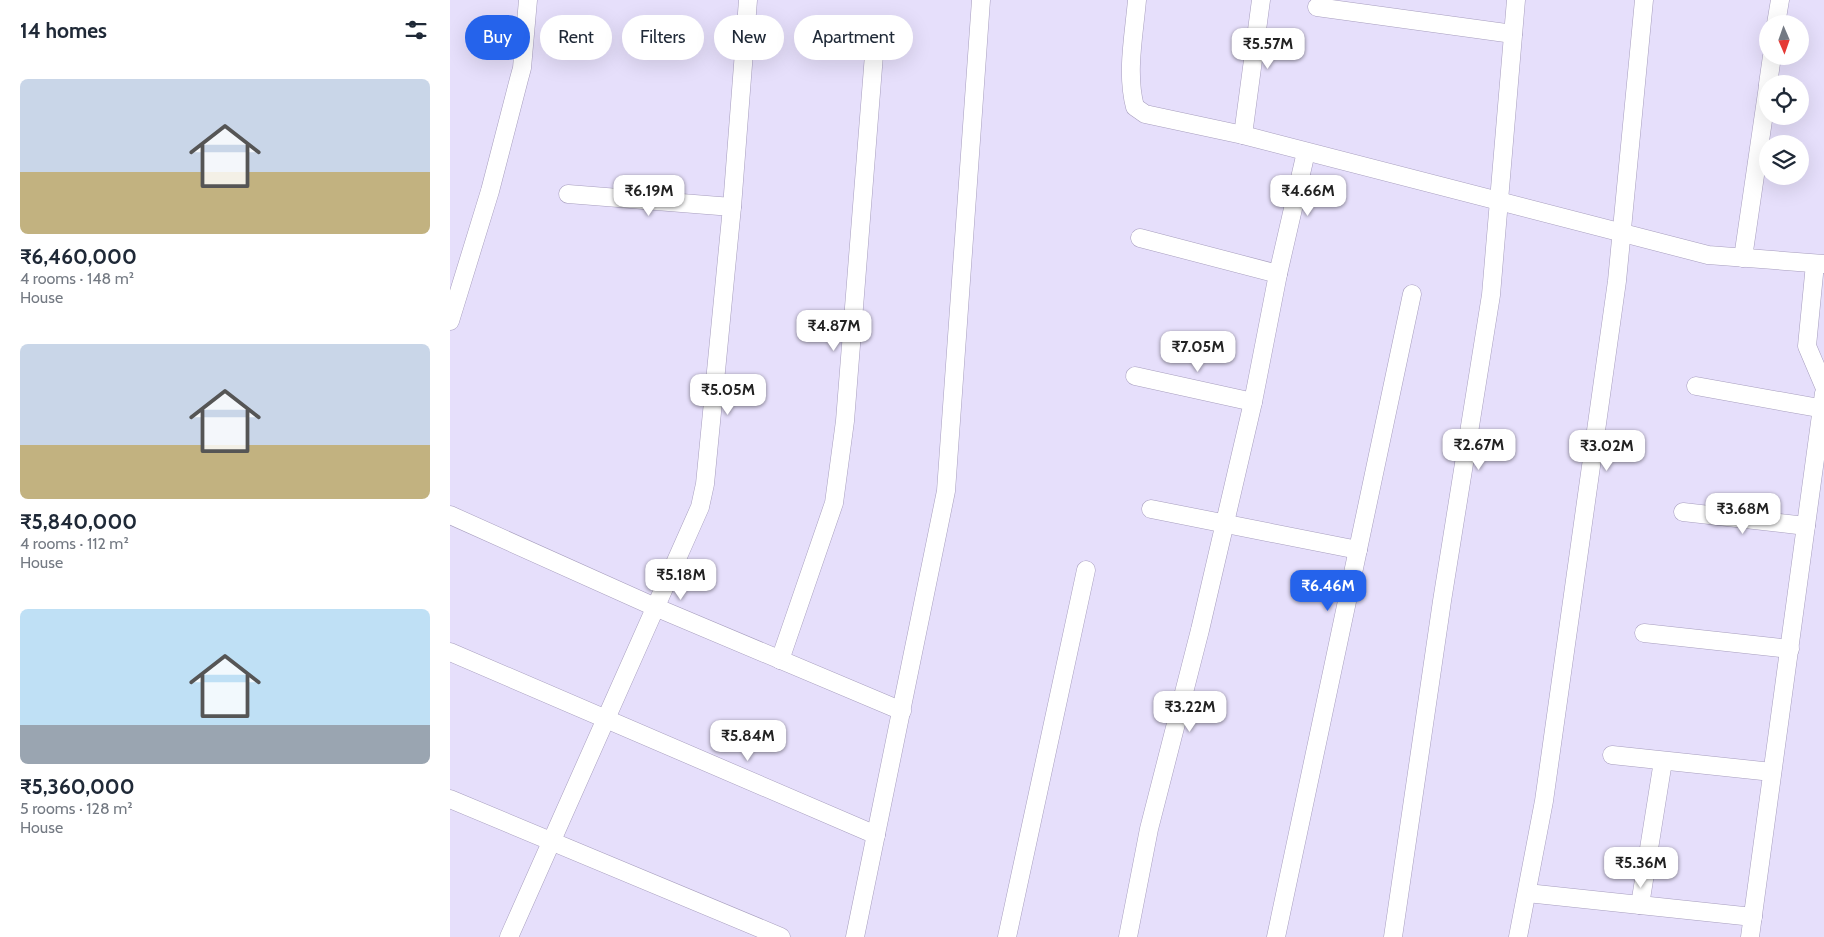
<!DOCTYPE html>
<html lang="en">
<head>
<meta charset="utf-8">
<style>
  :root { --surface:#fff; --page:#f2f2f3; --text:#1f2937; --muted:#747a83; --accent:#2563eb }
  body { margin:0; font-family:Cabin,sans-serif; background:var(--page); color:var(--text); height:100vh; display:flex; flex-direction:column; font-size:19px; white-space:nowrap }
  * { box-sizing:border-box; margin:0 }
  p { font-size:16px; color:var(--muted) }
  .icon { flex:none; width:28px; height:28px; fill:none; stroke:currentColor; stroke-width:2; stroke-linecap:round; stroke-linejoin:round }
  .map { position:relative; flex:1; overflow:hidden }
  .details { display:flex; flex-direction:column; background:var(--surface); width:450px }
  .details>* { flex:none }
  .top-card { position:absolute; left:15px; top:15px; width:475px; height:45px; display:flex; gap:10px }
  .needle { width:32px; rotate:178deg }
  .tools { position:absolute; left:1309px; top:15px; display:grid; gap:10px }
  .tools a { display:grid; place-items:center; width:50px; height:50px; border-radius:50%; background:var(--surface); box-shadow:0 5px 20px #0002; font-size:25px }
  .price { position:absolute; translate:-50% -42px; padding:0 11px; border-radius:10px; background:#fff; color:#222; font-size:16px; line-height:32px; filter:drop-shadow(0 1px 2px #0008) }
  .price::after { content:''; position:absolute; left:50%; top:30px; width:15px; height:11px; margin-left:-8px; background:inherit; clip-path:polygon(0 0,100% 0,50% 100%) }
  .price.active { background:var(--accent); color:#fff }
  ul { padding:0; list-style:none }
  li { display:grid; align-content:center; gap:10px; height:265px; padding:0 20px }
  li span { display:grid; place-items:center; height:155px; border-radius:8px; color:#555 }
  li>.icon { margin-inline-start:auto }
  span .icon { width:90px; height:90px; fill:#fffc; stroke-width:1 }
  li b { font-size:21px }
  h2 { display:flex; justify-content:space-between; align-items:center; height:60px; padding:0 20px; font-size:21px }
  .tag { padding:0 18px; border-radius:22px; background:var(--surface); box-shadow:0 5px 20px #0002; font-size:18px; line-height:45px }
  .tag.active { background:var(--accent); color:#fff }
  main { display:flex; flex:1; min-height:0 }
  .map>svg:first-child { display:block }
</style>
</head>
<body>
<main>
<section class="details">
<h2>14 homes<svg class="icon" aria-label="filters" viewBox="0 0 24 24"><path d="M4 7h16M4 17h16"/><circle cx="9" cy="7" r="2"/><circle cx="15" cy="17" r="2"/></svg></h2>
<ul>
<li><span style="background:linear-gradient(#c9d6e8 60%,#c2b280 0)"><svg class="icon" aria-label="home" viewBox="0 0 24 24"><path d="M3 11l9-7 9 7M6 9v11h12V9"/></svg></span><div><b>₹6,460,000</b><p>4 rooms · 148 m²</p><p>House</p></div></li>
<li><span style="background:linear-gradient(#c9d6e8 65%,#c2b280 0)"><svg class="icon" aria-label="home" viewBox="0 0 24 24"><path d="M3 11l9-7 9 7M6 9v11h12V9"/></svg></span><div><b>₹5,840,000</b><p>4 rooms · 112 m²</p><p>House</p></div></li>
<li><span style="background:linear-gradient(#bfe0f5 75%,#9aa5b1 0)"><svg class="icon" aria-label="home" viewBox="0 0 24 24"><path d="M3 11l9-7 9 7M6 9v11h12V9"/></svg></span><div><b>₹5,360,000</b><p>5 rooms · 128 m²</p><p>House</p></div></li>
</ul>
</section>
<div class="map">
<svg width="1374" height="937" viewBox="0 0 1374 937">
  <rect width="100%" height="100%" fill="#e6dffb"/>
  <g fill="none" stroke-linecap="round" stroke-linejoin="round">
    <g stroke="#a79ebe" stroke-width="19">
      <g id="street">
        <path d="M 687,0 C 684,35 676,73 685,107 L 695,114 L 793,135 L 1258,255 L 1374,264"/>
        <polyline points="867,7 1063,34"/>
        <polyline points="1326,24 1330,0"/>
        <polyline points="1318,84 1322,56"/>
        <polyline points="793,135 811,0"/>
        <polyline points="118,194 282,207"/>
        <polyline points="1293,258 1318,86"/>
        <polyline points="1365,264 1357,346 1374,386"/>
        <polyline points="828,274 856,152"/>
        <polyline points="0,321 40,191 69,79 72,68 78,0"/>
        <polyline points="685,376 803,402"/>
        <polyline points="1246,386 1374,409"/>
        <polyline points="701,509 908,550"/>
        <polyline points="1233,512 1356,526"/>
        <polyline points="0,515 205,607 452,711"/>
        <polyline points="1194,633 1340,649"/>
        <polyline points="0,652 426,835"/>
        <polyline points="330,660 384,503 395,421 425,42"/>
        <polyline points="1162,755 1322,772"/>
        <polyline points="0,799 331,937"/>
        <polyline points="1077,893 1303,917"/>
        <polyline points="1190,905 1213,761"/>
        <polyline points="59,937 250,507 255,484 282,207 298,0"/>
        <polyline points="405,937 496,491 531,0"/>
        <polyline points="557,937 636,570"/>
        <polyline points="678,937 699,829 750,630 803,402 828,274 690,238"/>
        <polyline points="826,937 962,294"/>
        <polyline points="943,937 992,601 1041,295 1066,0"/>
        <polyline points="1068,937 1094,801 1167,281 1194,0"/>
        <polyline points="1300,937 1374,393"/>
      </g>
    </g>
    <use href="#street" stroke="#fff" stroke-width="18"/>
  </g>
</svg>
<div class="tools">
<a><svg class="needle" viewBox="-14 -14 28 28"><path d="M0-13l5 13h-10z" fill="#e53935"/><path d="M0 13l5-13h-10z" fill="#747a83"/></svg></a>
<a><svg class="icon" aria-label="locate" viewBox="0 0 24 24"><circle cx="12" cy="12" r="6"/><path d="M12 2v4M12 18v4M2 12h4M18 12h4"/></svg></a>
<a><svg class="icon" aria-label="layers" viewBox="0 0 24 24"><path d="M12 4l9 5-9 5-9-5zM3 14l9 5 9-5"/></svg></a>
</div>
<b class="price" style="left:818px;top:70px">₹5.57M</b>
<b class="price" style="left:199px;top:217px">₹6.19M</b>
<b class="price" style="left:858px;top:217px">₹4.66M</b>
<b class="price" style="left:384px;top:352px">₹4.87M</b>
<b class="price" style="left:748px;top:373px">₹7.05M</b>
<b class="price" style="left:278px;top:416px">₹5.05M</b>
<b class="price" style="left:1029px;top:471px">₹2.67M</b>
<b class="price" style="left:1157px;top:472px">₹3.02M</b>
<b class="price" style="left:1293px;top:535px">₹3.68M</b>
<b class="price" style="left:231px;top:601px">₹5.18M</b>
<b class="price active" style="left:878px;top:612px">₹6.46M</b>
<b class="price" style="left:740px;top:733px">₹3.22M</b>
<b class="price" style="left:298px;top:762px">₹5.84M</b>
<b class="price" style="left:1191px;top:889px">₹5.36M</b>
<div class="top-card">
<a class="tag active">Buy</a>
<a class="tag">Rent</a>
<a class="tag">Filters</a>
<a class="tag">New</a>
<a class="tag">Apartment</a>
</div>
</div>
</main>
</body>
</html>
